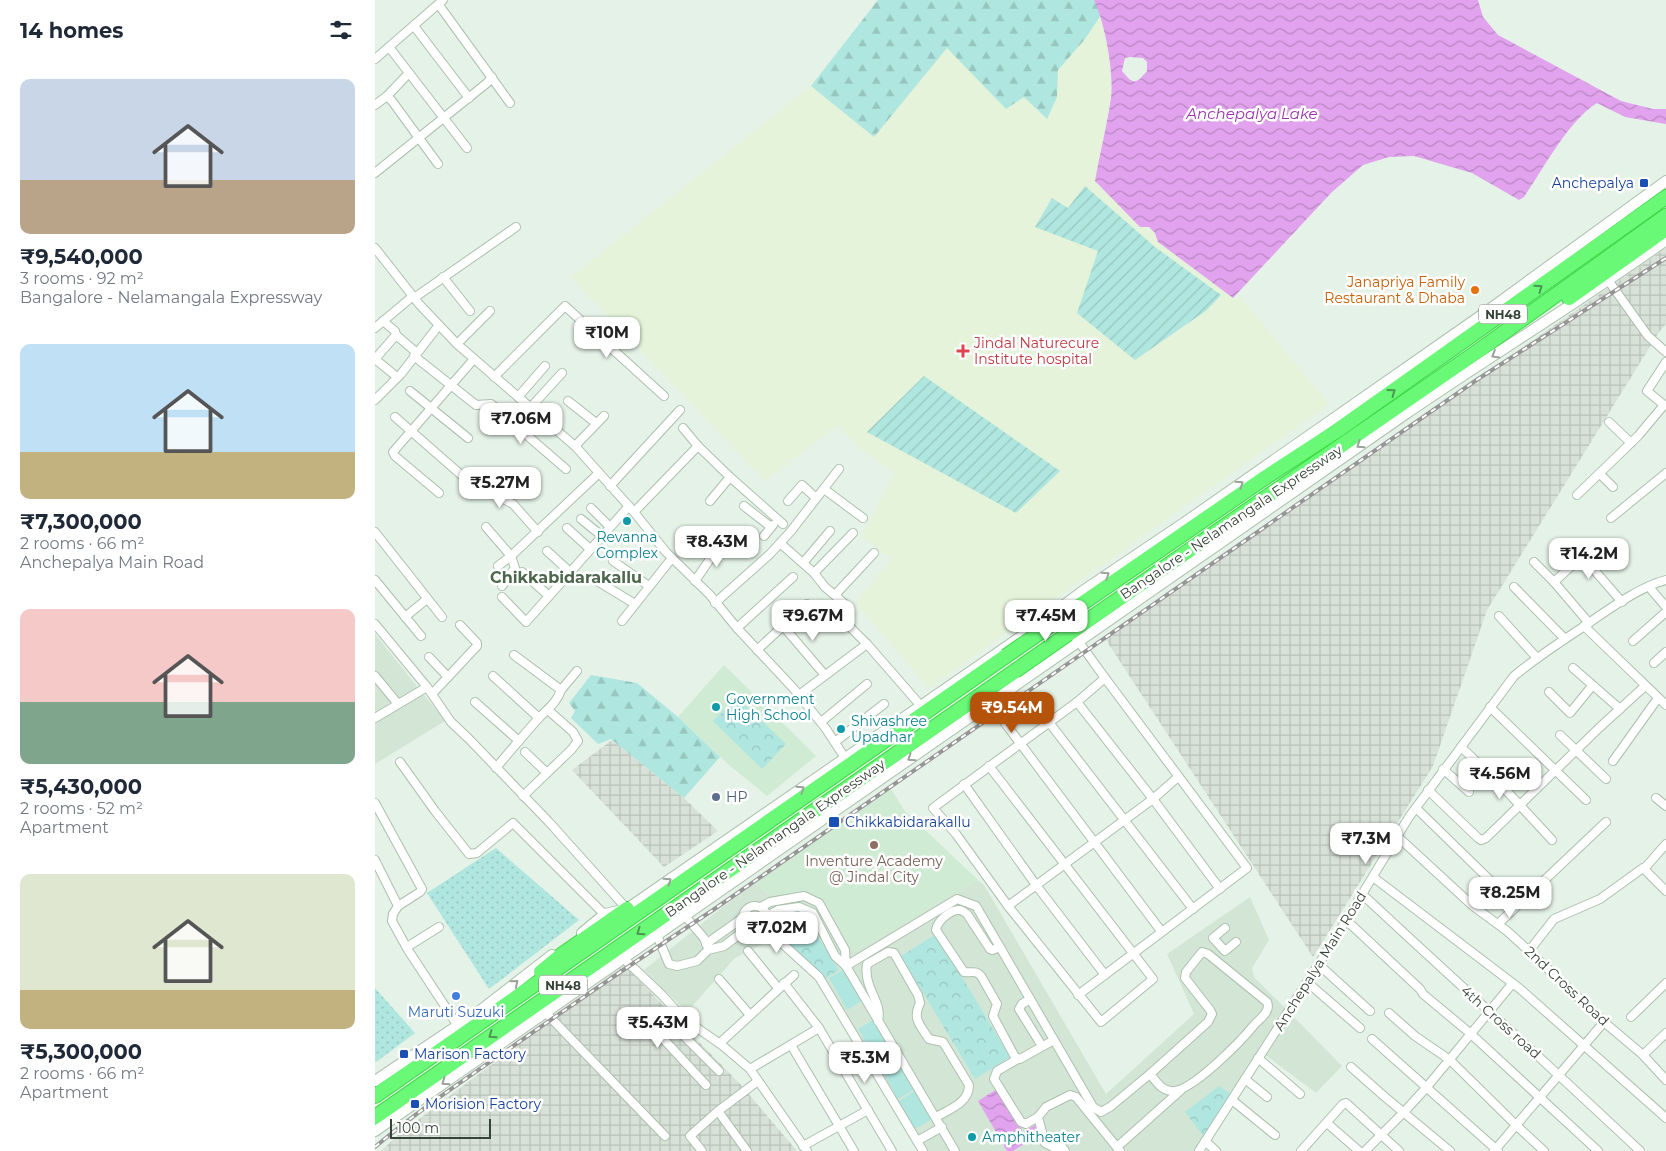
<!DOCTYPE html>
<html lang="en">
<head>
<meta charset="utf-8">
<style>
  :root { --surface:#fff; --page:#f6f6f7; --text:#1f2937; --muted:#747a83; --accent:#b45309 }
  body { margin:0; font-family:Montserrat,sans-serif; background:var(--page); color:var(--text); height:100vh; display:flex; flex-direction:column; font-size:19px; white-space:nowrap }
  * { box-sizing:border-box; margin:0 }
  p { font-size:16px; color:var(--muted) }
  .icon { flex:none; width:28px; height:28px; fill:none; stroke:currentColor; stroke-width:2; stroke-linecap:round; stroke-linejoin:round }
  .map { position:relative; flex:1; overflow:hidden }
  .drawer { display:flex; flex-direction:column; background:var(--surface); width:375px }
  .drawer>* { flex:none }
  .scale { position:absolute; left:15px; bottom:12px; width:101px; box-sizing:border-box; padding-left:5px; border:2px solid #354436; border-top:0; font-size:14px; line-height:18px; white-space:nowrap; color:#354436; -webkit-text-stroke:4px #fff; paint-order:stroke }
  .price { position:absolute; translate:-50% -42px; padding:0 11px; border-radius:10px; background:#fff; color:#222; font-size:16px; line-height:32px; filter:drop-shadow(0 1px 2px #0008) }
  .price::after { content:''; position:absolute; left:50%; top:30px; width:15px; height:11px; margin-left:-8px; background:inherit; clip-path:polygon(0 0,100% 0,50% 100%) }
  .price.on { background:var(--accent); color:#fff }
  ul { padding:0; list-style:none }
  li { display:grid; align-content:center; gap:10px; height:265px; padding:0 20px }
  li span { display:grid; place-items:center; height:155px; border-radius:10px; color:#555 }
  li>.icon { margin-inline-start:auto }
  span .icon { width:90px; height:90px; fill:#fffc; stroke-width:1 }
  li b { font-size:21px }
  h2 { display:flex; justify-content:space-between; align-items:center; height:60px; padding:0 20px; font-size:21px }
  main { display:flex; flex:1; min-height:0 }
  .map>svg:first-child { display:block }
</style>
</head>
<body>
<main>
<section class="drawer">
<h2>14 homes<svg class="icon" aria-label="filters" viewBox="0 0 24 24"><path d="M4 7h16M4 17h16"/><circle cx="9" cy="7" r="2"/><circle cx="15" cy="17" r="2"/></svg></h2>
<ul>
<li><span style="background:linear-gradient(#c9d6e8 65%,#b9a48a 0)"><svg class="icon" aria-label="home" viewBox="0 0 24 24"><path d="M3 11l9-7 9 7M6 9v11h12V9"/></svg></span><div><b>₹9,540,000</b><p>3 rooms · 92 m²</p><p>Bangalore - Nelamangala Expressway</p></div></li>
<li><span style="background:linear-gradient(#bfe0f5 70%,#c2b280 0)"><svg class="icon" aria-label="home" viewBox="0 0 24 24"><path d="M3 11l9-7 9 7M6 9v11h12V9"/></svg></span><div><b>₹7,300,000</b><p>2 rooms · 66 m²</p><p>Anchepalya Main Road</p></div></li>
<li><span style="background:linear-gradient(#f6c9c9 60%,#7fa58c 0)"><svg class="icon" aria-label="home" viewBox="0 0 24 24"><path d="M3 11l9-7 9 7M6 9v11h12V9"/></svg></span><div><b>₹5,430,000</b><p>2 rooms · 52 m²</p><p>Apartment</p></div></li>
<li><span style="background:linear-gradient(#dfe7d0 75%,#c2b280 0)"><svg class="icon" aria-label="home" viewBox="0 0 24 24"><path d="M3 11l9-7 9 7M6 9v11h12V9"/></svg></span><div><b>₹5,300,000</b><p>2 rooms · 66 m²</p><p>Apartment</p></div></li>
</ul>
</section>
<div class="map">
<svg width="1291" height="1151" viewBox="0 0 1291 1151">
  <defs>
    <pattern id="industrial-grid" width="8" height="8" patternUnits="userSpaceOnUse" patternTransform="scale(1.25)"><rect width="8" height="8" fill="#d7e1d7"/><path d="M0 4h8M4 0v8" fill="none" stroke="#b9c2b9"/></pattern>
    <pattern id="grass-dots" width="8" height="8" patternUnits="userSpaceOnUse" patternTransform="scale(1.25)"><rect width="8" height="8" fill="#afe6df"/><path d="M2 2h.1M6 6h.1" fill="none" stroke="#97c6c0" stroke-width="1.8" stroke-linecap="round"/></pattern>
    <pattern id="forest-firs" width="22" height="20" patternUnits="userSpaceOnUse" patternTransform="scale(1.25)"><rect width="22" height="20" fill="#afe6df"/><path d="M5 1l3.5 6h-7zM16 11l3.5 6h-7z" fill="#97c6c0"/></pattern>
    <pattern id="park-crowns" width="20" height="18" patternUnits="userSpaceOnUse" patternTransform="scale(1.25)"><rect width="20" height="18" fill="#afe6df"/><path d="M2 6a3 3 0 1 1 6 0M12 15a3 3 0 1 1 6 0" fill="none" stroke="#97c6c0"/></pattern>
    <pattern id="garden-furrows" width="10" height="10" patternUnits="userSpaceOnUse" patternTransform="scale(1.25)"><rect width="10" height="10" fill="#afe6df"/><path d="M-1 1l2-2M0 10L10 0M9 11l2-2" fill="none" stroke="#97c6c0"/></pattern>
    <pattern id="water-waves" width="16" height="10" patternUnits="userSpaceOnUse" patternTransform="scale(1.25)"><rect width="16" height="10" fill="#e2a3ee"/><path d="M0 5q4-4 8 0t8 0" fill="none" stroke="#b886c2"/></pattern>
  </defs>
  <rect width="100%" height="100%" fill="#e5f2e7"/>
  <g fill="#d3e6d6">
    <polygon points="0,634 70,721 0,764"/>
    <polygon points="603,880 609,885 731,1094 819,1014 792,954 875,897 894,940 877,968 879,977 911,1009 820,1151 545,1151 443,980 395,940 360,958 312,1012 269,970 380,881 395,896 432,890 449,902 479,952"/>
    <polygon points="915,1013 967,1066 941,1093 889,1054"/>
  </g>
  <g fill="url(#industrial-grid)">
    <polygon points="1291,248 1291,324 1284,332 1112,610 1058,766 938,957 729,637"/>
    <polygon points="237,740 309,798 343,831 289,867 197,770"/>
    <polygon points="249,965 366,1085 422,1151 6,1151 24,1134"/>
  </g>
  <g fill="#cfebd3">
    <polygon points="349,665 441,756 392,796 354,765 303,717"/>
    <polygon points="515,787 529,810 603,880 479,952 449,902 432,890 395,896 380,881"/>
  </g>
  <polygon fill="#e4f3d9" points="503,0 719,0 726,15 734,58 736,96 720,181 780,233 783,242 858,298 866,298 954,404 554,688 480,602 517,559 486,536 520,473 481,445 463,425 390,481 196,277 436,86"/>
  <g fill="url(#grass-dots)">
    <polygon points="121,848 204,920 114,989 52,893"/>
    <polygon points="0,988 40,1033 1,1062 0,1061"/>
  </g>
  <g fill="url(#forest-firs)">
    <polygon points="503,0 719,0 726,15 710,39 683,70 682,97 672,119 649,97 631,109 572,48 499,137 436,86"/>
    <polygon points="216,675 262,683 303,717 345,757 309,798 236,739 223,744 196,718 200,711 194,703"/>
  </g>
  <g fill="url(#park-crowns)">
    <polygon points="362,697 411,744 387,769 338,721"/>
    <polygon points="410,912 423,912 431,918 464,970 450,979 444,972 391,926"/>
    <polygon points="561,934 635,1057 600,1079 526,956"/>
    <polygon points="844,1086 856,1094 829,1137 810,1112"/>
  </g>
  <g fill="url(#garden-furrows)">
    <polygon points="710,186 780,247 846,295 832,310 760,360 702,313 723,251 660,227 677,198 693,208"/>
    <polygon points="549,376 685,471 641,513 492,432"/>
  </g>
  <g fill="#afe6df">
    <polygon points="470,969 488,1000 472,1010 454,978"/>
    <polygon points="498,1020 517,1053 502,1062 483,1029"/>
    <polygon points="526,1064 540,1089 523,1099 509,1074"/>
    <polygon points="541,1090 557,1119 540,1129 524,1101"/>
  </g>
  <g fill="url(#water-waves)" fill-rule="evenodd">
    <path d="M 719,0 L 1103,0 L 1108,17 L 1123,35 L 1246,101 L 1278,109 L 1291,109 L 1291,124 L 1250,117 L 1222,103 C 1194,120 1168,169 1149,197 L 1144,200 L 1097,173 L 1039,156 L 1014,157 L 988,165 L 957,192 L 858,298 L 783,242 L 780,233 L 774,227 L 765,227 L 720,181 C 725,153 732,125 736,98 C 739,72 730,23 719,0 ZM 755,57 L 768,58 L 772,62 L 772,71 C 760,85 759,85 747,71 L 750,58 Z"/>
    <polygon points="622,1089 648,1132 660,1125 665,1134 638,1151 632,1151 603,1101"/>
  </g>
  <g fill="none" stroke-linecap="round" stroke-linejoin="round">
    <g stroke="#abc0ad" stroke-width="10">
      <g id="minor">
        <polyline points="64,5 135,103"/>
        <polyline points="39,26 94,98"/>
        <polyline points="14,47 92,148"/>
        <polyline points="0,59 68,0"/>
        <polyline points="12,96 17,101 63,164"/>
        <polyline points="0,105 12,96 34,73"/>
        <polyline points="0,173 112,83 117,77"/>
        <polyline points="0,248 44,304 82,344 201,447 259,512 291,552 335,595 362,628 419,689 451,729 470,758"/>
        <polyline points="68,277 95,311"/>
        <polyline points="1233,280 1273,336 1291,352"/>
        <polyline points="39,298 141,227"/>
        <polyline points="0,328 38,296"/>
        <polyline points="21,335 42,353"/>
        <polyline points="82,344 115,311"/>
        <polyline points="39,356 101,405 116,404 120,407 147,431"/>
        <polyline points="0,359 21,335 20,331 8,321"/>
        <polyline points="0,359 22,377"/>
        <polyline points="119,377 190,306 289,396"/>
        <polyline points="35,391 93,438"/>
        <polyline points="143,397 170,366"/>
        <polyline points="0,400 26,374 64,325"/>
        <polyline points="193,401 221,423"/>
        <polyline points="155,408 187,373"/>
        <polyline points="161,413 147,431 191,469"/>
        <polyline points="20,417 92,480 138,504 163,532"/>
        <polyline points="1234,422 1256,443"/>
        <polyline points="308,428 323,446"/>
        <polyline points="200,446 229,416"/>
        <polyline points="1225,474 1238,487"/>
        <polyline points="235,486 305,410"/>
        <polyline points="449,489 488,518"/>
        <polyline points="64,493 20,456 18,452 98,360"/>
        <polyline points="1202,495 1263,436 1289,405 1272,391 1291,362"/>
        <polyline points="335,501 355,477"/>
        <polyline points="413,501 427,485 441,498"/>
        <polyline points="369,506 396,527"/>
        <polyline points="216,508 235,527"/>
        <polyline points="259,512 323,446 355,477 408,524"/>
        <polyline points="1236,518 1291,473"/>
        <polyline points="206,519 227,536"/>
        <polyline points="111,527 136,556 123,566"/>
        <polyline points="192,528 215,549"/>
        <polyline points="0,532 67,617"/>
        <polyline points="389,536 398,525"/>
        <polyline points="405,543 439,573 450,587 470,604"/>
        <polyline points="172,551 195,572"/>
        <polyline points="238,561 274,586"/>
        <polyline points="1159,562 1179,582 1214,623"/>
        <polyline points="428,563 455,531"/>
        <polyline points="147,572 174,596"/>
        <polyline points="439,573 478,533"/>
        <polyline points="219,579 260,604"/>
        <polyline points="0,580 46,636"/>
        <polyline points="320,581 346,543"/>
        <polyline points="1179,582 1207,556 1247,602"/>
        <polyline points="127,586 140,568 136,556 224,473"/>
        <polyline points="1139,587 1190,639"/>
        <polyline points="1274,587 1291,607"/>
        <polyline points="460,595 499,553"/>
        <polyline points="127,597 151,622 254,506"/>
        <polyline points="340,603 395,554 416,531 464,469"/>
        <polyline points="1124,616 1162,658"/>
        <polyline points="30,617 52,599"/>
        <polyline points="468,620 492,644"/>
        <polyline points="247,621 297,558"/>
        <polyline points="0,624 52,687 76,722 94,739 174,822 252,909"/>
        <polyline points="408,626 449,674"/>
        <polyline points="1209,626 1291,705"/>
        <polyline points="362,628 418,577"/>
        <polyline points="1258,641 1291,612"/>
        <polyline points="382,650 432,604"/>
        <polyline points="54,657 73,677"/>
        <polyline points="1279,663 1291,652"/>
        <polyline points="1198,668 1245,709"/>
        <polyline points="0,676 23,704"/>
        <polyline points="118,676 164,718"/>
        <polyline points="186,690 202,671"/>
        <polyline points="1174,692 1195,713 1217,686"/>
        <polyline points="57,694 102,646 102,643 85,625"/>
        <polyline points="424,695 492,644 546,706"/>
        <polyline points="100,702 144,741"/>
        <polyline points="702,702 778,799 845,889"/>
        <polyline points="615,703 786,931"/>
        <polyline points="1115,707 1211,800"/>
        <polyline points="0,718 52,687"/>
        <polyline points="673,721 818,909"/>
        <polyline points="446,722 492,684"/>
        <polyline points="1185,735 1231,779"/>
        <polyline points="460,742 509,704"/>
        <polyline points="1086,747 1128,787 1177,840"/>
        <polyline points="150,752 172,773"/>
        <polyline points="1238,761 1283,698"/>
        <polyline points="25,762 60,811 94,854 102,853 138,823 230,915"/>
        <polyline points="614,766 778,979 726,1022 633,906 581,834 558,808 702,702 730,678"/>
        <path d="M 121,768 C 134,752 148,736 162,720 C 171,710 182,703 186,690 L 139,655"/>
        <polyline points="1068,769 1094,792"/>
        <polyline points="589,784 661,885 730,975"/>
        <polyline points="1053,790 1103,838 1106,840 1111,838 1224,728 1270,686"/>
        <polyline points="148,796 196,750 203,741 198,732 173,710"/>
        <polyline points="1281,798 1291,806"/>
        <polyline points="0,803 47,889 45,892 23,906 18,914 17,921 33,950 83,1026"/>
        <polyline points="1041,808 1124,889"/>
        <polyline points="1022,836 1098,906 1132,931 1154,951 1229,1022 1268,1055 1291,1080"/>
        <polyline points="0,860 23,906"/>
        <polyline points="1269,869 1291,891"/>
        <polyline points="998,877 1144,988 1291,1118"/>
        <path d="M 987,894 C 1079,980 1173,1064 1265,1151"/>
        <polyline points="633,906 778,799 803,777"/>
        <circle cx="380" cy="918" r="12"/>
        <polyline points="386,907 395,902 429,896 444,903 470,950 471,966"/>
        <polyline points="310,916 329,938 333,948"/>
        <polyline points="392,916 403,910 424,907 438,913 460,956 471,966 580,1151"/>
        <polyline points="971,920 1045,989 1048,994 1096,1034 1223,1151"/>
        <polyline points="1123,924 1231,822"/>
        <polyline points="388,926 444,977 548,1151"/>
        <polyline points="850,928 838,938 850,951 861,942"/>
        <polyline points="282,935 294,964 302,966 322,961 333,950 349,946 374,927"/>
        <polyline points="331,944 369,917"/>
        <polyline points="32,947 64,927"/>
        <path d="M 625,947 L 617,950 L 615,949 L 592,914 C 590,912 588,911 585,910 C 576,909 562,921 561,930 L 589,972 C 596,973 601,970 606,976 L 622,1004 L 618,1016 L 640,1057 L 645,1059 L 679,1040"/>
        <polyline points="373,951 403,988"/>
        <polyline points="1154,951 1179,919 1225,899 1268,868 1269,869 1291,844"/>
        <polyline points="248,958 287,995 308,1018 348,1046 375,1069 432,1151"/>
        <polyline points="943,964 995,1011"/>
        <path d="M 471,966 L 582,899 L 601,906 L 718,1107 L 726,1112 L 735,1107 L 775,1074 C 781,1081 786,1090 796,1091 C 815,1094 867,1040 880,1024 C 886,1018 896,1011 892,1002 L 833,954 L 827,952 L 811,972 L 810,978 L 835,1010 L 837,1014 L 833,1022 L 775,1074"/>
        <polyline points="344,979 375,1015"/>
        <polyline points="932,982 985,1028"/>
        <polyline points="409,983 444,1028 517,1151"/>
        <polyline points="703,995 872,868 730,678 704,642"/>
        <polyline points="655,999 647,1004 644,1009 667,1046"/>
        <polyline points="171,1013 290,1136"/>
        <polyline points="304,1013 282,1032 331,1085"/>
        <polyline points="1014,1013 1040,1036 1075,1060 1142,1126 1169,1151"/>
        <polyline points="1256,1017 1291,983"/>
        <polyline points="294,1021 344,1071"/>
        <path d="M 503,1021 C 508,1002 488,988 492,964 L 513,952 L 519,953 L 543,995 L 545,1003 C 537,1019 545,1025 554,1039 L 568,1042 L 594,1085 C 594,1103 575,1109 561,1117"/>
        <polyline points="997,1039 1123,1151"/>
        <polyline points="345,1043 419,975"/>
        <polyline points="416,1045 479,1151"/>
        <polyline points="1268,1055 1291,1033"/>
        <polyline points="883,1058 925,1094"/>
        <polyline points="643,1059 622,1071 619,1079 646,1122 651,1124 663,1117"/>
        <polyline points="976,1067 1010,1097 1075,1151"/>
        <polyline points="375,1069 444,1028"/>
        <polyline points="870,1079 892,1097"/>
        <polyline points="857,1100 900,1135"/>
        <polyline points="343,1111 372,1151"/>
        <polyline points="952,1123 984,1151"/>
        <polyline points="542,1141 567,1127"/>
        <polyline points="830,1141 841,1151"/>
        <polyline points="428,1146 493,1110"/>
        <polyline points="742,1147 806,1090"/>
        <polyline points="327,1151 315,1136 343,1111 383,1081"/>
        <polyline points="690,1151 687,1147 680,1148 670,1143 663,1117 671,1107 695,1095 701,1097 745,1151"/>
        <path d="M 824,1151 L 961,937 L 1034,817 L 1139,676 C 1160,659 1182,644 1205,629 C 1227,614 1265,586 1291,580"/>
        <polyline points="926,1151 968,1104 971,1103 1024,1151"/>
        <polyline points="990,1151 1029,1112 1051,1088 1137,984"/>
        <polyline points="1119,1151 1229,1022"/>
      </g>
    </g>
    <g stroke="#abc0ad" stroke-width="12">
      <g id="tertiary">
        <polyline points="207,933 230,914 252,909 650,634 708,591 809,523 1104,317 1291,181"/>
        <polyline points="0,1081 106,1010 177,955"/>
        <path d="M 0,1131 L 1029,415 C 1115,356 1206,301 1291,240"/>
      </g>
    </g>
    <g stroke="#39d843" stroke-width="16">
      <g id="motorway">
        <polyline points="1194,298 1291,229"/>
        <polyline points="692,614 891,477 963,430 1291,197"/>
        <polyline points="693,634 1096,356 1291,216"/>
        <polyline points="166,972 189,953 252,909"/>
        <polyline points="0,1096 631,656"/>
        <polyline points="0,1117 640,671"/>
      </g>
    </g>
    <use href="#minor" stroke="#fff" stroke-width="8"/>
    <use href="#tertiary" stroke="#fff" stroke-width="10"/>
    <use href="#motorway" stroke="#69f977" stroke-width="14"/>
    <g stroke="#959595" stroke-width="4">
      <path id="rail" d="M 0,1147 C 45,1109 95,1076 144,1042 C 208,997 273,953 338,910 L 1103,379 L 1291,258"/>
    </g>
    <use href="#rail" stroke="#fff" stroke-width="2" stroke-dasharray="5.5" stroke-linecap="butt"/>
    <g stroke="#39d843" stroke-width="16" stroke-linecap="butt">
      <g id="motorway-bridge">
        <polyline points="631,656 692,614"/>
        <polyline points="640,671 693,634"/>
      </g>
    </g>
    <use href="#motorway-bridge" stroke="#69f977" stroke-width="14"/>
  </g>
  <defs><path id="oneway-chevron" d="M-2-3.5L2.5 0L-2 3.5" fill="none" stroke-width="1.6" stroke-linecap="round" stroke-linejoin="round" transform="scale(1.25)"/></defs>
  <g stroke="#4c9553">
    <use href="#oneway-chevron" transform="translate(1164 288) rotate(-35)"/>
    <use href="#oneway-chevron" transform="translate(1017 392) rotate(-36)"/>
    <use href="#oneway-chevron" transform="translate(265 932) rotate(145)"/>
    <use href="#oneway-chevron" transform="translate(117 1035) rotate(145)"/>
  </g>
  <g stroke="#9aa29a">
    <use href="#oneway-chevron" transform="translate(1120 355) rotate(149)"/>
    <use href="#oneway-chevron" transform="translate(985 445) rotate(145)"/>
    <use href="#oneway-chevron" transform="translate(865 484) rotate(-35)"/>
    <use href="#oneway-chevron" transform="translate(731 575) rotate(-34)"/>
    <use href="#oneway-chevron" transform="translate(536 758) rotate(145)"/>
    <use href="#oneway-chevron" transform="translate(426 789) rotate(-35)"/>
    <use href="#oneway-chevron" transform="translate(293 881) rotate(-35)"/>
    <use href="#oneway-chevron" transform="translate(140 983) rotate(-39)"/>
    <use href="#oneway-chevron" transform="translate(70 1082) rotate(145)"/>
  </g>
  <g fill="#1a4fb4" stroke="#fff" stroke-width="2">
    <rect x="1264" y="178" width="10" height="10" rx="2.5"/>
    <rect x="453" y="816" width="12" height="12" rx="2.5"/>
    <rect x="24" y="1049" width="10" height="10" rx="2.5"/>
    <rect x="35" y="1099" width="10" height="10" rx="2.5"/>
  </g>
  <circle fill="#e8710a" stroke="#fff" stroke-width="2" cx="1100" cy="290" r="5"/>
  <path fill="#e0444e" stroke="#fff" stroke-width="2" d="M585.5 343.5h5v5h5v5h-5v5h-5v-5h-5v-5h5z"/>
  <g fill="#0f9aa8" stroke="#fff" stroke-width="2">
    <circle cx="252" cy="521" r="5"/>
    <circle cx="341" cy="707" r="5"/>
    <circle cx="466" cy="729" r="5"/>
    <circle cx="597" cy="1137" r="5"/>
  </g>
  <circle fill="#5c6f8a" stroke="#fff" stroke-width="2" cx="341" cy="797" r="5"/>
  <circle fill="#8d6e63" stroke="#fff" stroke-width="2" cx="499" cy="845" r="5"/>
  <circle fill="#3f7fe0" stroke="#fff" stroke-width="2" cx="81" cy="996" r="5"/>
  <g text-anchor="middle" dominant-baseline="central" stroke-width="5" stroke-linejoin="round" paint-order="stroke">
    <g fill="#fff" stroke="#727c72" stroke-width="1">
      <rect x="1104" y="304.5" width="48" height="19" rx="4"/>
      <rect x="164" y="975.5" width="48" height="19" rx="4"/>
    </g>
    <g font-size="12" font-weight="bold" fill="#354436">
      <text x="1128" y="314">NH48</text>
      <text x="188" y="985">NH48</text>
    </g>
    <g font-size="14" fill="#164399" stroke="#fff" text-anchor="start">
      <text x="1259" y="183" text-anchor="end">Anchepalya</text>
      <text x="470" y="822">Chikkabidarakallu</text>
      <text x="39" y="1054">Marison Factory</text>
      <text x="50" y="1104">Morision Factory</text>
    </g>
    <g font-size="14" fill="#c56008" stroke="#fff" text-anchor="end">
      <text x="1090" y="282">Janapriya Family<tspan x="1090" dy="16">Restaurant &amp; Dhaba</tspan></text>
    </g>
    <g font-size="14" fill="#be3a42" stroke="#fff" text-anchor="start">
      <text x="599" y="343">Jindal Naturecure<tspan x="599" dy="16">Institute hospital</tspan></text>
    </g>
    <g font-size="14" fill="#354436" stroke="#fff">
      <text transform="translate(856 522) rotate(-34)">Bangalore - Nelamangala Expressway</text>
      <text transform="translate(400 838) rotate(-35)">Bangalore - Nelamangala Expressway</text>
      <text transform="translate(945 961) rotate(-58)">Anchepalya Main Road</text>
      <text transform="translate(1192 986) rotate(43)">2nd Cross Road</text>
      <text transform="translate(1126 1022) rotate(42)">4th Cross road</text>
    </g>
    <g font-size="14" fill="#0d838f" stroke="#fff" text-anchor="start">
      <text x="252" y="537" text-anchor="middle">Revanna<tspan x="252" dy="16">Complex</tspan></text>
      <text x="351" y="699">Government<tspan x="351" dy="16">High School</tspan></text>
      <text x="476" y="721">Shivashree<tspan x="476" dy="16">Upadhar</tspan></text>
      <text x="607" y="1137">Amphitheater</text>
    </g>
    <g font-size="14" fill="#4e5e75" stroke="#fff" text-anchor="start">
      <text x="351" y="797">HP</text>
    </g>
    <g font-size="14" fill="#785e54" stroke="#fff">
      <text x="499" y="861">Inventure Academy<tspan x="499" dy="16">@ Jindal City</tspan></text>
    </g>
    <g font-size="14" fill="#366cbe" stroke="#fff">
      <text x="81" y="1012">Maruti Suzuki</text>
    </g>
    <g font-size="15" font-style="italic" fill="#9a32ad" stroke="#fff">
      <text x="877" y="113">Anchepalya Lake</text>
    </g>
    <g font-size="16" font-weight="bold" fill="#4d674d" stroke="#fff">
      <text x="191" y="577">Chikkabidarakallu</text>
    </g>
  </g>
</svg>
<div class="scale">100 m</div>
<b class="price" style="left:232px;top:359px">₹10M</b>
<b class="price" style="left:146px;top:445px">₹7.06M</b>
<b class="price" style="left:125px;top:509px">₹5.27M</b>
<b class="price" style="left:342px;top:568px">₹8.43M</b>
<b class="price" style="left:1214px;top:580px">₹14.2M</b>
<b class="price" style="left:438px;top:642px">₹9.67M</b>
<b class="price" style="left:671px;top:642px">₹7.45M</b>
<b class="price on" style="left:637px;top:734px">₹9.54M</b>
<b class="price" style="left:1125px;top:800px">₹4.56M</b>
<b class="price" style="left:991px;top:865px">₹7.3M</b>
<b class="price" style="left:1135px;top:919px">₹8.25M</b>
<b class="price" style="left:402px;top:954px">₹7.02M</b>
<b class="price" style="left:283px;top:1049px">₹5.43M</b>
<b class="price" style="left:490px;top:1084px">₹5.3M</b>
</div>
</main>
</body>
</html>
